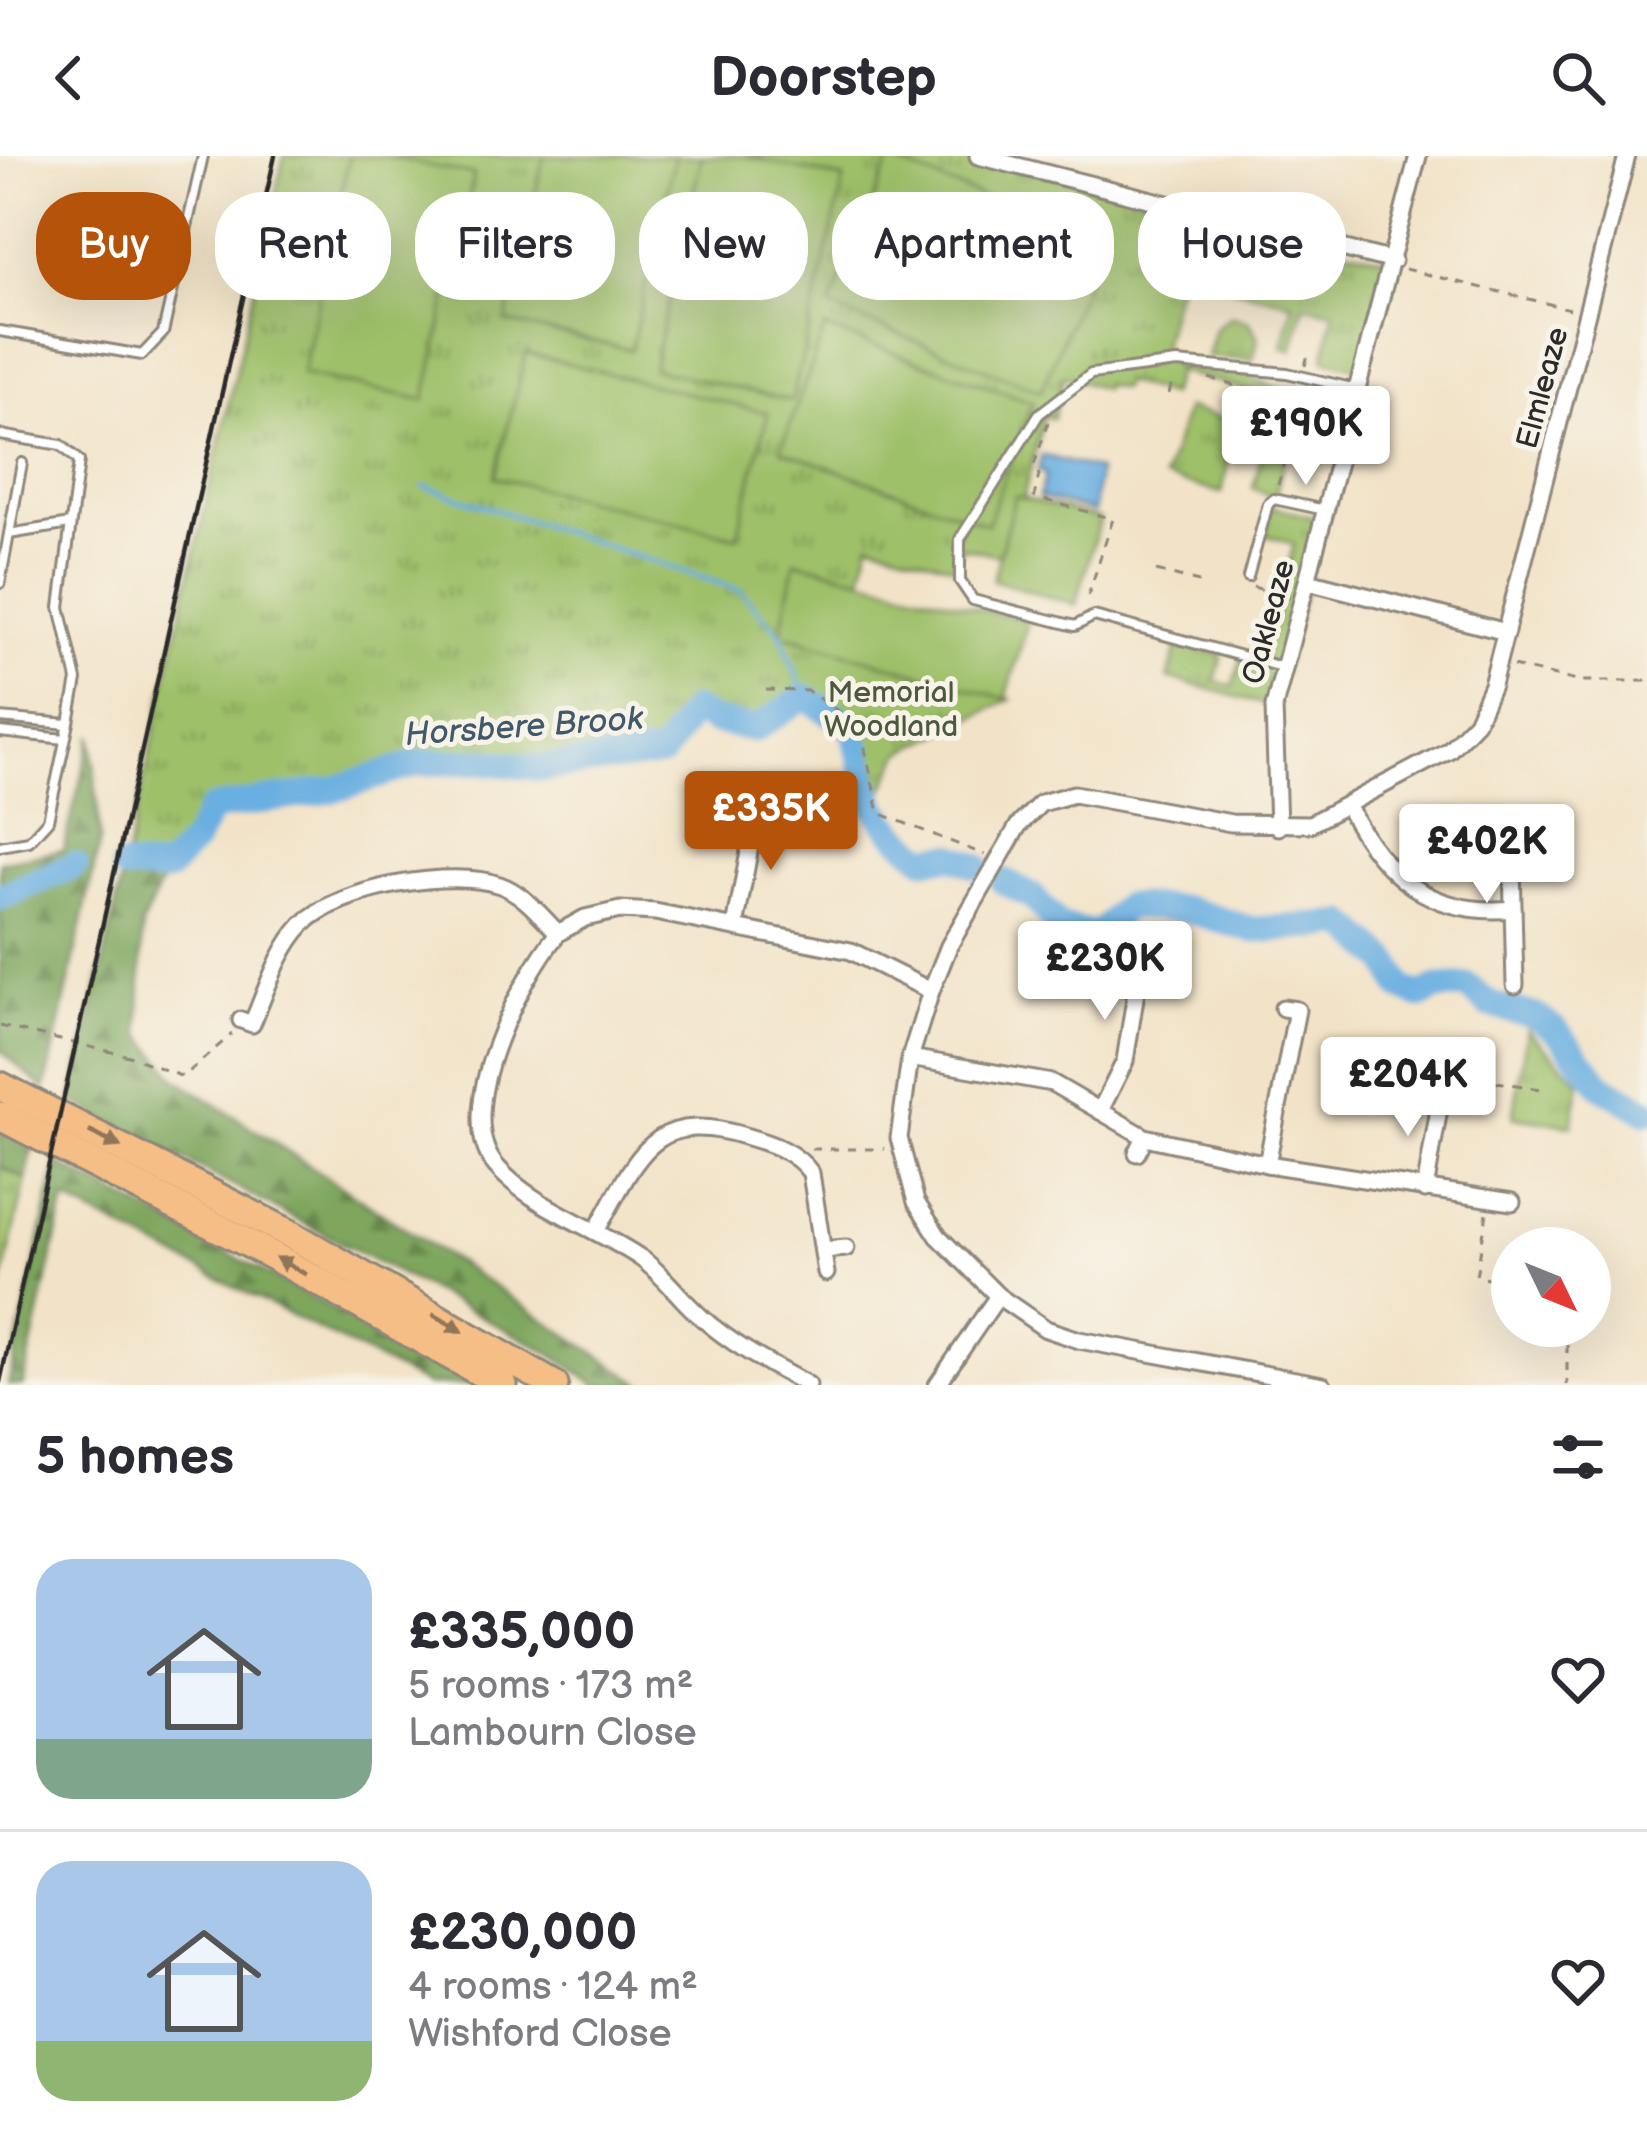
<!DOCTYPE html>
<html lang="en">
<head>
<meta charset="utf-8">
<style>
  :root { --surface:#fff; --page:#f7f7f7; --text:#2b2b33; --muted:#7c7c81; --line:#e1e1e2; --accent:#b45309 }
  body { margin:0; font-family:"Balsamiq Sans",sans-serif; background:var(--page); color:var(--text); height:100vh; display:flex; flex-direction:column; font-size:45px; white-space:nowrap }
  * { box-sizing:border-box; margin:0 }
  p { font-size:39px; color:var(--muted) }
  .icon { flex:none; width:66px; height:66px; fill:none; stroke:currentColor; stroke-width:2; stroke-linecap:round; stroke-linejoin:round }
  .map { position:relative; height:1229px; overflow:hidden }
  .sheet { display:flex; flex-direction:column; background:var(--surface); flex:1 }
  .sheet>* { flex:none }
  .banner { position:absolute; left:36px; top:36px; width:1575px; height:108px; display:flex; gap:24px }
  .needle { width:78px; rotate:133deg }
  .tools { position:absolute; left:1491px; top:1071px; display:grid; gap:24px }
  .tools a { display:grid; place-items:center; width:120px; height:120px; border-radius:50%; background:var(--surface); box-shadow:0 12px 48px #0002; font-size:60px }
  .price { position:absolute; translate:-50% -102px; padding:0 27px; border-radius:12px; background:#fff; color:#222; font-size:39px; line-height:78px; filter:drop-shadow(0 3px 6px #0008) }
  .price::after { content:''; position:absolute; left:50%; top:72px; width:36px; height:27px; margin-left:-18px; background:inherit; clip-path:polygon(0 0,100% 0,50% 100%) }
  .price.current { background:var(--accent); color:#fff }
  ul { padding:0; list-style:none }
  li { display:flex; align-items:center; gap:36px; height:300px; padding:0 36px }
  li+li { border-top:3px solid var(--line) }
  li span { display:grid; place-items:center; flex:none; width:336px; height:240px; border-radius:36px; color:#555 }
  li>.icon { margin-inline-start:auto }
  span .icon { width:144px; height:144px; fill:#fffc; stroke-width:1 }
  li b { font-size:51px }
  h2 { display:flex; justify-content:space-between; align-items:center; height:144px; padding:0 36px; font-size:51px }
  .pill { padding:0 42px; border-radius:48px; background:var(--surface); box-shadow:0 12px 48px #0002; font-size:42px; line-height:108px }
  .pill.current { background:var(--accent); color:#fff }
  header { display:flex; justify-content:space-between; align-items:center; height:156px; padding:0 36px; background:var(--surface); font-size:54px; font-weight:800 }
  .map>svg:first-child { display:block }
</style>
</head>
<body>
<header><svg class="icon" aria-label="back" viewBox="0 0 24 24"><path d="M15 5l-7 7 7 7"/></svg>Doorstep<svg class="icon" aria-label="search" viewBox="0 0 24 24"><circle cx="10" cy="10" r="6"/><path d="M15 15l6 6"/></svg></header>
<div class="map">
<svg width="1647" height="1229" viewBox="0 0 1647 1229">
  <defs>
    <pattern id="grass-tufts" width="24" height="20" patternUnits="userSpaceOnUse" patternTransform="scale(3)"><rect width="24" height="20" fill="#9ec069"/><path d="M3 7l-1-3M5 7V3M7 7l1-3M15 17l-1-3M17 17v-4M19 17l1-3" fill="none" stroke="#819c57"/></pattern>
    <pattern id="forest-firs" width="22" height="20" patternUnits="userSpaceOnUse" patternTransform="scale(3)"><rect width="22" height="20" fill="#7ea65d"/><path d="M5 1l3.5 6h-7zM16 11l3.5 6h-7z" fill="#67874d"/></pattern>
  </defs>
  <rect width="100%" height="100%" fill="#f7f3e8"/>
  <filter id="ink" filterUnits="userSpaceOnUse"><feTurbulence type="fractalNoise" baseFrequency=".00833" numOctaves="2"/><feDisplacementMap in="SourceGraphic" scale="24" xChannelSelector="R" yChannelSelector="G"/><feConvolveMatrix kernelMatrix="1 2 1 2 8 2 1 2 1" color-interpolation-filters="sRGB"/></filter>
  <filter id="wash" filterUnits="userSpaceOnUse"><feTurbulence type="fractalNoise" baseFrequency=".004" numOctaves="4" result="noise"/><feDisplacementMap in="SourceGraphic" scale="48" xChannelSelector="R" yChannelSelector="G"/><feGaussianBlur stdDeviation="2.7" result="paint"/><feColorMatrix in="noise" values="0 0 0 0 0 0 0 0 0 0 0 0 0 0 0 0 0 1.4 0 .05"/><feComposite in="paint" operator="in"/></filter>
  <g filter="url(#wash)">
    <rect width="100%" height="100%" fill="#f2e3c8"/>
    <g fill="url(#grass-tufts)" stroke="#64764a" stroke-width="3">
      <polygon points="284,0 978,0 1393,105 1363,213 1324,203 1334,156 1304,149 1292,194 1282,191 1293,147 1180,119 1162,189 1176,213 1181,208 1244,219 1294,238 1292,246 1177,215 1169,239 1124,226 1120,233 1104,228 1103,233 1064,220 1053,262 1044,260 1023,342 1015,341 999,399 962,391 955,411 870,386 862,422 795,406 782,478 1011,543 901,597 873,656 854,573 805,541 755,573 712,565 693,554 662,598 542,612 480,605 418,607 333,634 211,653 195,684 167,714 124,712"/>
      <polygon points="1231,160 1249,165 1258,182 1253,204 1207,201 1215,172"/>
      <polygon points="1186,252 1236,267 1222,337 1164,322"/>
      <polygon points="1266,283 1289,288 1274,343 1253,332"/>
      <polygon points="1272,351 1324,364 1274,551 1168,522 1178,489 1222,499 1215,525 1233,530 1242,501 1263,506 1294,388 1265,379"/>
      <polygon points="1527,874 1580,926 1572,969 1513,961"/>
      <polygon points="0,1010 26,1023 0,1138"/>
    </g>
    <g fill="url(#forest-firs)" stroke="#546844" stroke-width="3">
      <polygon points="92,579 100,685 45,934 0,894 0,706 63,694"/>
      <polygon points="124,712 167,714 142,768 140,877 177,923 644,1229 598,1229 539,1191 72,945"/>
      <polygon points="0,977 32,994 26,1023 0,1010"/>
      <polygon points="57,1007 416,1196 471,1229 427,1229 65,1044 23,1229 8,1229"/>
    </g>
    <g fill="#9ec069" stroke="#64764a" stroke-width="3">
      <polygon points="349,0 384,0 474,19 425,244 302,218"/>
      <polygon points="544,0 675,0 631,194 506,166"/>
      <polygon points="702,0 742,0 844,23 792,245 653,213"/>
      <polygon points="890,4 1101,89 1041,235 830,151"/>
      <polygon points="825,172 1032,246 987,368 781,294"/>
      <polygon points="526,197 768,257 737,381 495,321"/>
      <polygon points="1015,340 1100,363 1076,449 993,424"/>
      <polygon points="795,405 1028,465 1006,543 781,478"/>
    </g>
    <polygon fill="#6bafe1" stroke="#4b6d86" stroke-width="3" points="1042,299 1098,314 1094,356 1039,341 1046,318 1038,315"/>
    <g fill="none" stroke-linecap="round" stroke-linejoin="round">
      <polyline stroke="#6bafe1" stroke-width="4.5" points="424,330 740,434 781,478 805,541"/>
      <g stroke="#6bafe1" stroke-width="27">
        <path d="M 124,712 L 167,714 L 195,684 L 211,653 L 333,634 L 418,607 L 480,605 L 542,612 L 662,598 L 693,554 L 712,565 L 755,573 L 805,541 L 854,572 C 870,641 866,658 925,702 L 952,700 L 977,710"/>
        <polyline points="1003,725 1033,741 1058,770 1098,779 1126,750 1185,753 1253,774 1345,768 1388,805 1402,832 1420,840 1437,832 1467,830 1490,849 1535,860 1557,875 1602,930 1647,955"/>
        <polyline points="0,741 75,709"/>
      </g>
    </g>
  </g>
  <g filter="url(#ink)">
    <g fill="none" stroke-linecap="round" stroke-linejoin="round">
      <g stroke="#8e877a" stroke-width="14">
        <g id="service">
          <polyline points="0,175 142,199 163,177 203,0"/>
          <polyline points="0,279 61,289 79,305 60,451 77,524 69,567 48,664 29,685 0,690"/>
          <polyline points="9,378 70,368"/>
          <polyline points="1248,421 1268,348 1274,343 1325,354"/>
          <polyline points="0,427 22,307"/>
          <polyline points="1285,512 1094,460 1075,470 973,444 960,425 960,383 1039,258 1091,218 1177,207 1287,217 1356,233"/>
          <polyline points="0,562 68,568"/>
          <polyline points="0,576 65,583"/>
        </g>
      </g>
      <g stroke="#8e877a" stroke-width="21">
        <g id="minor">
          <polyline points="978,0 1393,105"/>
          <polyline points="1308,425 1506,476"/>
          <polyline points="741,650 770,656"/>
          <path d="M 1348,651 C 1383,720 1432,761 1513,753"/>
          <polyline points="1511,670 1515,829"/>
          <polyline points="1278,671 1274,551 1418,0"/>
          <polyline points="735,771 757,653"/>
          <path d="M 558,777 C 521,823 450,956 496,1010 C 532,1052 598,1072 642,1103 C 664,1119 680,1143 701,1161 C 732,1189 771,1209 808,1229"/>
          <polyline points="1117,804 1140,809"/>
          <path d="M 241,864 L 252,868 C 266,836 278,794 303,768 C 339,731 453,712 500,729 C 523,737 541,760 558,777 L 585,762 L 620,754 L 655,756 L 851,795 L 931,835"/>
          <polyline points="910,902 1052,927 1145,981 1267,1008 1512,1046"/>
          <polyline points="1100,955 1125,905 1143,792"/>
          <polyline points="1137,997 1145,981"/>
          <polyline points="1267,1008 1297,854 1283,852"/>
          <polyline points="1425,1034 1445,918 1432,915"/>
          <path d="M 596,1075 C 639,1000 651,951 748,981 C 772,988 796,996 811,1017 L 826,1117"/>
          <polyline points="823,1094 846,1092"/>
          <polyline points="937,1229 998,1140"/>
          <polyline points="1323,1229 1079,1184 1046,1173 998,1140 938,1080 916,1046 899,982 910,902 931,835 949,790 1018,670 1041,647 1074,638 1231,667 1310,668 1449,594 1476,566 1492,529 1627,0"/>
        </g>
      </g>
      <g stroke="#8e877a" stroke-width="33">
        <g id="trunk">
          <polyline points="0,930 290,1078 554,1229"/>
          <polyline points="0,960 273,1100 503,1229"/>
        </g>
      </g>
      <g stroke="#8e877a" stroke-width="3" stroke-dasharray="9 9" stroke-linecap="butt">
        <polyline points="1405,113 1570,153"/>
        <polyline points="1305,210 1308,198"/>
        <polyline points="1209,222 1299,248"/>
        <polyline points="1169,238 1173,222"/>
        <polyline points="1048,266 1034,309 1039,319 1034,341 1113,363 1088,440"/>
        <polyline points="1268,278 1288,282"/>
        <polyline points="1278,329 1291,281"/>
        <polyline points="1156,415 1199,426"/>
        <polyline points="1253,431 1290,441"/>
        <polyline points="1513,510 1577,525 1647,525"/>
        <polyline points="766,534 808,535 860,570 879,657 985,699"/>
        <polyline points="0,870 129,900 183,921 232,878"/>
        <polyline points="1460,920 1541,933"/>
        <polyline points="811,993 885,993"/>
        <polyline points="1487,1057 1476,1120 1512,1126"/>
        <polyline points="1567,1170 1567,1229"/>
      </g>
      <use href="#service" stroke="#fff" stroke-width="8"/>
      <use href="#minor" stroke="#fff" stroke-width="15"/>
      <use href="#trunk" stroke="#f6be87" stroke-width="27"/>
      <polyline stroke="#2b2b2b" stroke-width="4.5" points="0,1226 275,0"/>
    </g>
    <defs><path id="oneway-solid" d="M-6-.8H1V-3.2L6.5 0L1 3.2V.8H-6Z" transform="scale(3)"/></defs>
    <g fill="#907459">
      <use href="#oneway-solid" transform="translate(105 983) rotate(26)"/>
      <use href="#oneway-solid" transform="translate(291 1110) rotate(-151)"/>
      <use href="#oneway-solid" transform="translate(448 1167) rotate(30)"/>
    </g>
  </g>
  <g text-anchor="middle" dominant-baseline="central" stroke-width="10" stroke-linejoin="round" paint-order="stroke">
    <g font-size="30" fill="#2b2b2b" stroke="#f7f3e8">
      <text transform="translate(1543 232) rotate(-75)">Elmleaze</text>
      <text transform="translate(1269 466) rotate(-75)">Oakleaze</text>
    </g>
    <g font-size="30" fill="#4e583e" stroke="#f7f3e8">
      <text x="891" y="537">Memorial<tspan x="891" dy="34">Woodland</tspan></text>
    </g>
    <g font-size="33" font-style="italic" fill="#41596b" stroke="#f7f3e8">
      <text transform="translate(524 571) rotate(-4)">Horsbere Brook</text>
    </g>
  </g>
</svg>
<div class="tools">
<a><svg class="needle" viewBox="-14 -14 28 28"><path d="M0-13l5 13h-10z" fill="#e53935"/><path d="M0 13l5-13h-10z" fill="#7c7c81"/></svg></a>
</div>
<b class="price" style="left:1306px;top:332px">£190K</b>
<b class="price current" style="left:771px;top:717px">£335K</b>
<b class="price" style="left:1487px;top:750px">£402K</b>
<b class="price" style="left:1105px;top:867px">£230K</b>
<b class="price" style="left:1408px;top:983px">£204K</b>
<div class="banner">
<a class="pill current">Buy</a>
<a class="pill">Rent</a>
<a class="pill">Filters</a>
<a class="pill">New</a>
<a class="pill">Apartment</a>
<a class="pill">House</a>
</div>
</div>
<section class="sheet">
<h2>5 homes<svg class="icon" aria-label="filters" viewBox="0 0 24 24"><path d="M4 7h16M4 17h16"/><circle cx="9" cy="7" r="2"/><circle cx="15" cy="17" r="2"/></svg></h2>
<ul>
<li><span style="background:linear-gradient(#a9c7e8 75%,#7fa58c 0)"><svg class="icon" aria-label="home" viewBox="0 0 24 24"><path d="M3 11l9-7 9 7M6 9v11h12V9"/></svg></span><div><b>£335,000</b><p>5 rooms · 173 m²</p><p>Lambourn Close</p></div><svg class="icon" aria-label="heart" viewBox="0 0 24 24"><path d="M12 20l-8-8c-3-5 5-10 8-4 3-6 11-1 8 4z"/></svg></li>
<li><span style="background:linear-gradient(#a9c7e8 75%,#8fb573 0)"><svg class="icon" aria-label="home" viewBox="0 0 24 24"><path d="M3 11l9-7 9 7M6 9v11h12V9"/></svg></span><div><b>£230,000</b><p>4 rooms · 124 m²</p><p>Wishford Close</p></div><svg class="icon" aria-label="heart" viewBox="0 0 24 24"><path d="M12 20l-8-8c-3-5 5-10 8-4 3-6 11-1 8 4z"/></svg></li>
</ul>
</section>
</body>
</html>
